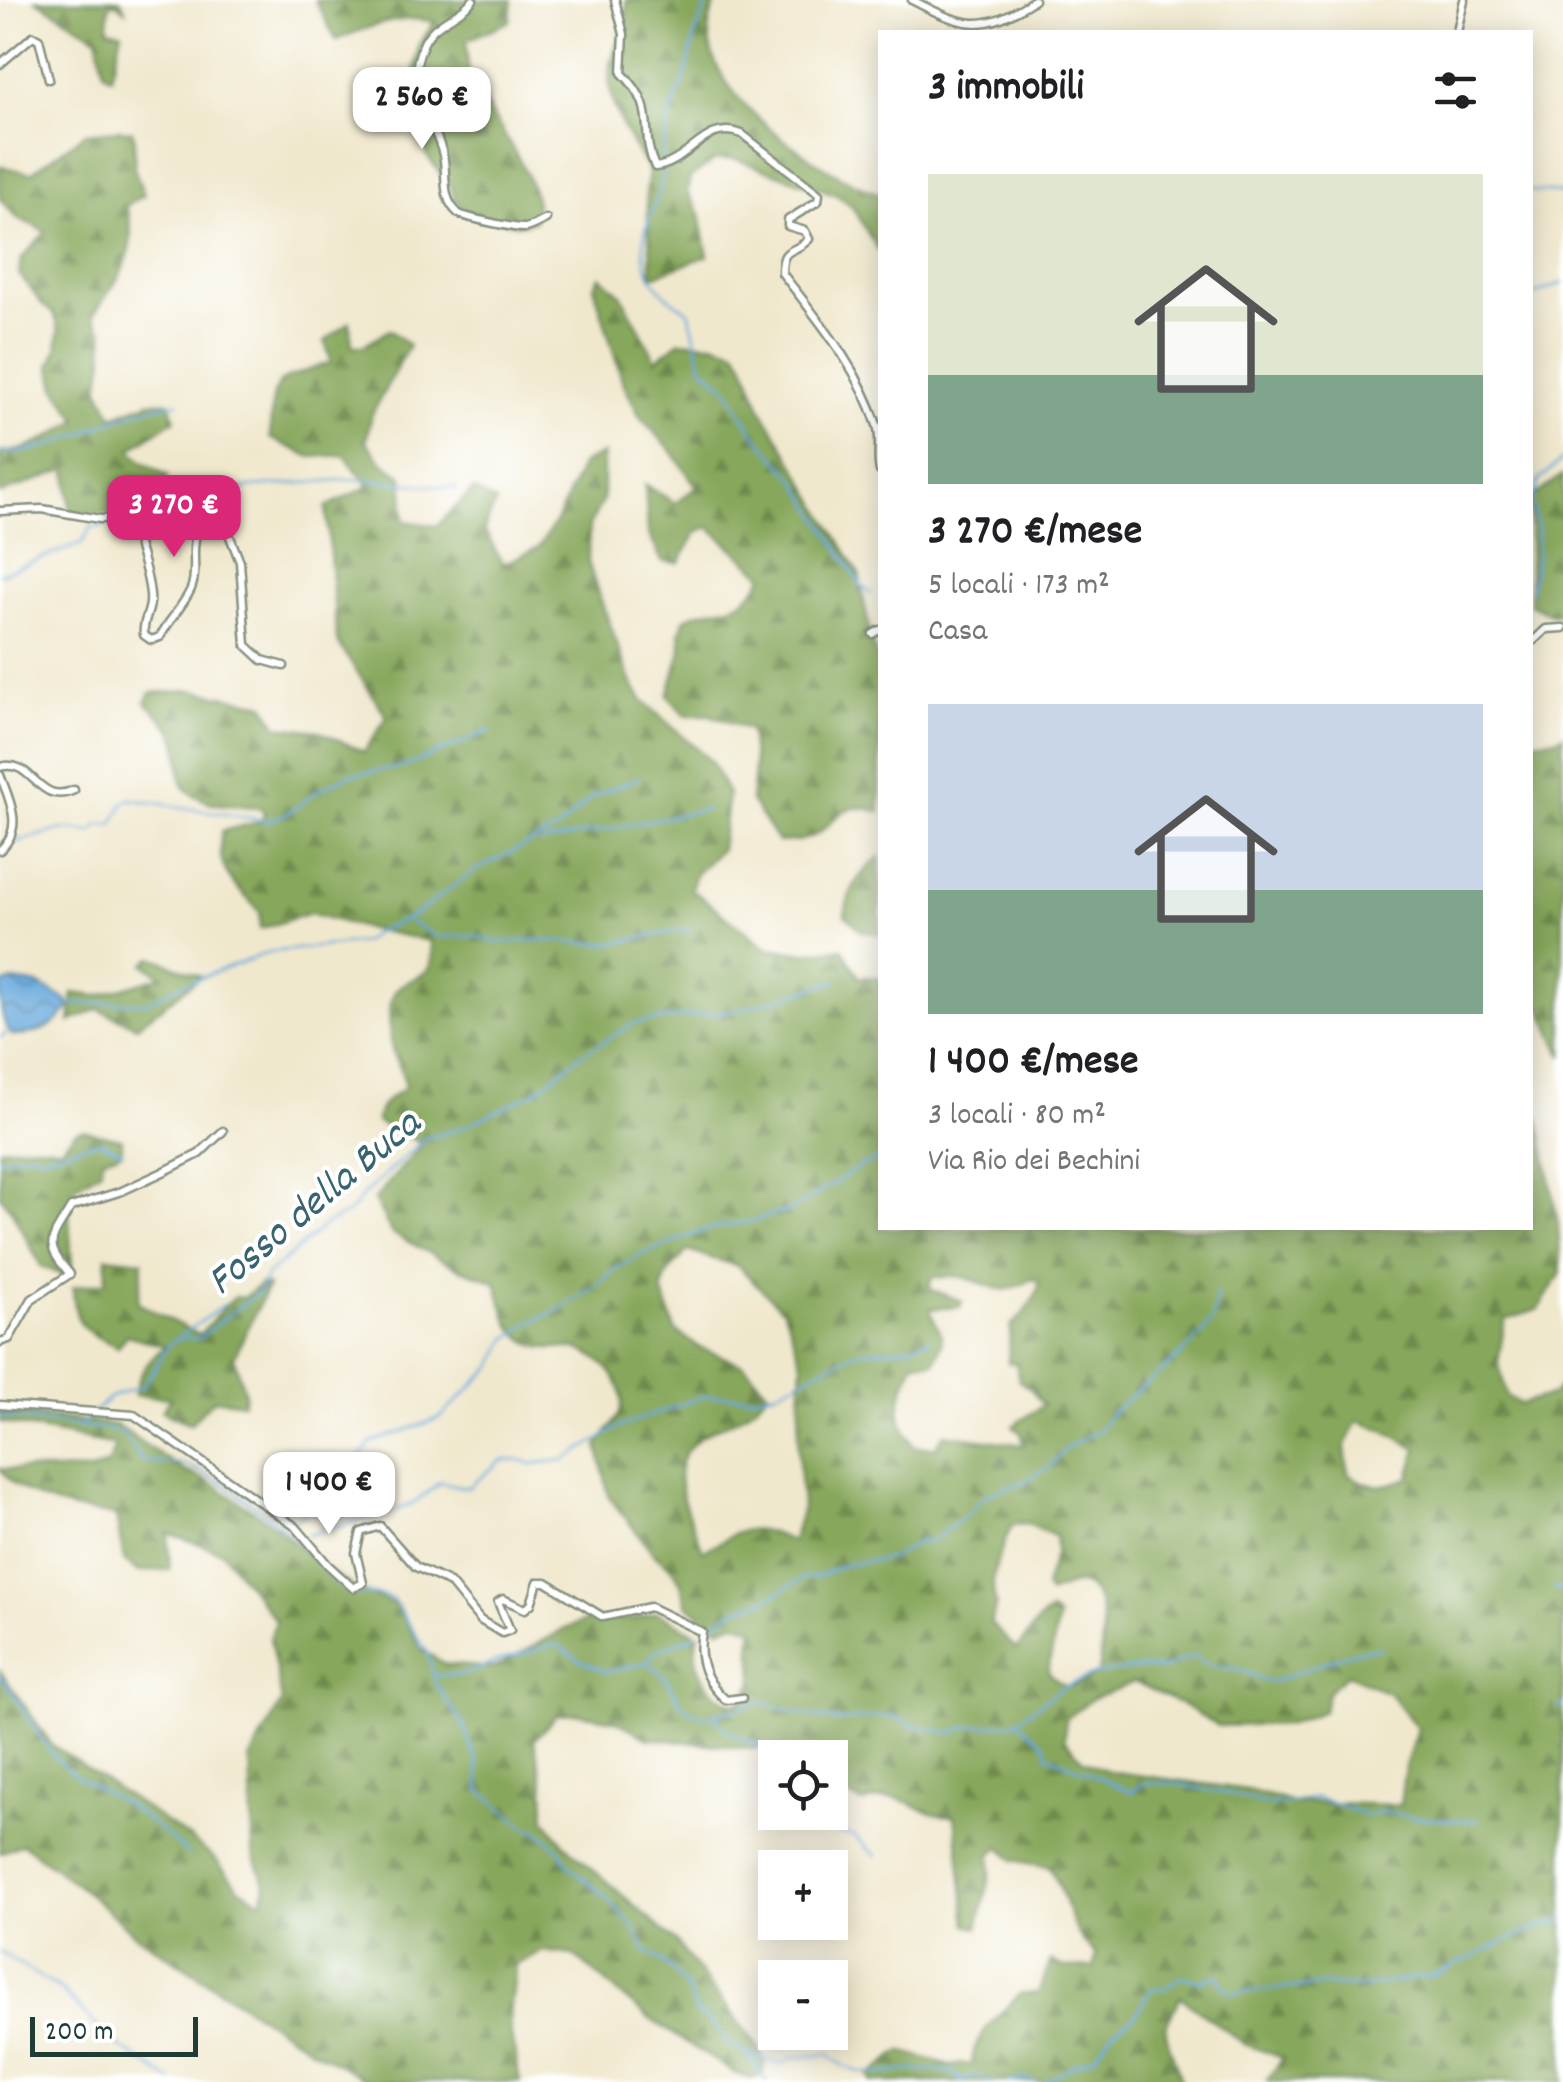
<!DOCTYPE html>
<html lang="it">
<head>
<meta charset="utf-8">
<style>
  :root { --surface:#fff; --page:#f6f6f6; --text:#202124; --muted:#757577; --accent:#db2777 }
  body { margin:0; font-family:Dekko,sans-serif; background:var(--page); color:var(--text); height:100vh; display:flex; flex-direction:column; font-size:38px; white-space:nowrap }
  * { box-sizing:border-box; margin:0 }
  p { font-size:32px; color:var(--muted) }
  .icon { flex:none; width:55px; height:55px; fill:none; stroke:currentColor; stroke-width:2; stroke-linecap:round; stroke-linejoin:round }
  .map { position:relative; flex:1; overflow:hidden }
  .drawer { position:absolute; left:878px; top:30px; width:655px; height:1200px; display:flex; flex-direction:column; background:var(--surface); border-radius:0px; box-shadow:0 5px 25px #0003 }
  .drawer>* { flex:none }
  .tools { position:absolute; left:758px; top:1740px; display:grid; gap:20px }
  .tools a { display:grid; place-items:center; width:90px; height:90px; border-radius:0px; background:var(--surface); box-shadow:0 5px 25px #0003; font-size:50px }
  .scale { position:absolute; left:30px; bottom:25px; width:168px; box-sizing:border-box; padding-left:10px; border:5px solid #1f3d34; border-top:0; font-size:28px; line-height:35px; white-space:nowrap; color:#1f3d34; -webkit-text-stroke:8px #fff; paint-order:stroke }
  .price { position:absolute; translate:-50% -85px; padding:0 22px; border-radius:20px; background:#fff; color:#222; font-size:32px; line-height:65px; filter:drop-shadow(0 2px 5px #0008) }
  .price::after { content:''; position:absolute; left:50%; top:60px; width:30px; height:22px; margin-left:-15px; background:inherit; clip-path:polygon(0 0,100% 0,50% 100%) }
  .price.active { background:var(--accent); color:#fff }
  ul { padding:0; list-style:none }
  li { display:grid; align-content:center; gap:20px; height:530px; padding:0 50px }
  li span { display:grid; place-items:center; height:310px; border-radius:0px; color:#555 }
  li>.icon { margin-inline-start:auto }
  span .icon { width:180px; height:180px; fill:#fffc; stroke-width:1 }
  li b { font-size:42px }
  h2 { display:flex; justify-content:space-between; align-items:center; height:120px; padding:0 50px; font-size:42px }
  .map>svg:first-child { display:block }
</style>
</head>
<body>
<div class="map">
<svg width="1563" height="2082" viewBox="0 0 1563 2082">
  <defs>
    <pattern id="forest-firs" width="22" height="20" patternUnits="userSpaceOnUse" patternTransform="scale(2.5)"><rect width="22" height="20" fill="#87a75c"/><path d="M5 1l3.5 6h-7zM16 11l3.5 6h-7z" fill="#6e894d"/></pattern>
    <pattern id="water-waves" width="16" height="10" patternUnits="userSpaceOnUse" patternTransform="scale(2.5)"><rect width="16" height="10" fill="#68a9dc"/><path d="M0 5q4-4 8 0t8 0" fill="none" stroke="#558bb3"/></pattern>
  </defs>
  <rect width="100%" height="100%" fill="#fff"/>
  <filter id="ink" filterUnits="userSpaceOnUse"><feTurbulence type="fractalNoise" baseFrequency=".01" numOctaves="2"/><feDisplacementMap in="SourceGraphic" scale="20" xChannelSelector="R" yChannelSelector="G"/><feConvolveMatrix kernelMatrix="1 2 1 2 8 2 1 2 1" color-interpolation-filters="sRGB"/></filter>
  <filter id="wash" filterUnits="userSpaceOnUse"><feTurbulence type="fractalNoise" baseFrequency=".0048" numOctaves="4" result="noise"/><feDisplacementMap in="SourceGraphic" scale="40" xChannelSelector="R" yChannelSelector="G"/><feGaussianBlur stdDeviation="2.25" result="paint"/><feColorMatrix in="noise" values="0 0 0 0 0 0 0 0 0 0 0 0 0 0 0 0 0 1.4 0 .05"/><feComposite in="paint" operator="in"/></filter>
  <g filter="url(#wash)">
    <rect width="100%" height="100%" fill="#f0e8cd"/>
    <g fill="url(#forest-firs)" stroke="#537248" stroke-width="2.5" fill-rule="evenodd">
      <polygon points="36,0 121,0 125,10 114,2 109,7 108,29 122,32 111,77 104,72 97,37"/>
      <path d="M 315,0 L 512,0 L 510,21 L 467,40 C 467,50 467,62 469,71 C 479,106 550,186 534,221 L 517,225 L 466,211 L 454,199 L 451,187 L 426,155 L 414,75 L 419,44 L 435,22 C 402,13 367,27 336,40 Z"/>
      <path d="M 626,0 L 718,0 C 670,78 821,174 880,194 L 880,253 L 851,205 L 835,194 L 735,159 L 715,160 L 690,178 L 687,192 L 700,214 L 708,256 L 652,276 L 646,193 L 649,171 C 631,141 605,105 610,69 C 613,44 629,27 626,0 Z"/>
      <path d="M 116,130 L 132,131 L 135,140 L 134,168 L 144,195 L 126,206 C 141,253 119,278 93,315 L 103,332 L 104,361 L 99,388 L 113,416 L 150,402 L 169,402 L 175,419 L 131,449 L 142,461 L 168,476 C 146,515 110,517 70,511 L 67,469 L 0,494 L 0,452 C 29,453 54,434 78,420 L 57,390 L 50,366 L 57,350 L 59,331 L 55,315 L 43,305 L 19,274 L 22,258 L 46,232 L 16,217 L 0,199 L 0,166 L 31,173 L 86,133 Z"/>
      <path d="M 600,276 L 621,294 L 656,360 L 680,341 L 713,343 L 736,350 L 745,364 L 761,408 L 859,574 L 871,639 L 880,665 L 880,812 C 832,796 840,830 802,840 C 795,842 785,841 778,842 L 751,801 L 754,767 L 750,730 L 710,715 L 685,715 L 668,696 L 681,650 L 680,632 L 685,618 C 723,599 735,621 764,576 L 709,527 L 696,533 L 679,563 L 662,561 L 648,533 L 645,484 L 675,503 L 697,487 L 671,450 L 640,417 L 622,380 L 594,287 Z"/>
      <path d="M 350,322 L 352,346 L 364,346 L 389,330 L 409,345 L 372,414 L 366,441 L 381,461 L 403,477 L 404,521 L 437,526 L 473,490 L 496,502 L 484,529 L 503,564 L 538,548 L 557,520 L 582,464 L 603,454 L 603,500 L 589,526 L 588,562 L 596,587 L 632,684 L 643,701 L 711,761 L 728,794 L 721,849 L 696,874 L 691,889 L 767,948 L 805,953 L 842,948 L 859,977 L 880,978 L 880,1228 L 1530,1228 L 1530,1107 L 1539,1119 L 1558,1223 L 1561,1273 L 1538,1310 L 1505,1320 L 1498,1362 L 1507,1396 L 1520,1404 L 1553,1395 L 1563,1381 L 1563,2082 L 1266,2082 L 1283,2058 L 1246,2045 L 1180,1997 C 1176,2006 1168,2018 1166,2027 C 1164,2040 1179,2066 1181,2082 L 871,2082 L 869,2075 L 901,2051 L 950,2065 L 972,2064 C 971,2036 1002,2013 1020,1994 L 1038,1993 L 1051,1960 L 1065,1968 L 1094,1967 L 1096,1953 C 1068,1934 1067,1892 1049,1867 L 1013,1860 L 1000,1846 L 991,1854 L 991,1872 L 978,1928 L 967,1924 L 955,1816 C 911,1816 913,1787 862,1803 L 830,1786 L 830,1758 L 797,1757 L 780,1751 L 648,1738 L 614,1720 L 573,1713 L 557,1715 L 534,1740 L 544,1786 L 545,1819 L 565,1845 L 676,1942 L 756,2044 L 765,2061 L 762,2075 L 750,2079 L 734,2073 L 647,2017 L 574,1955 L 542,1951 L 516,1965 L 509,2024 L 520,2082 L 371,2082 L 309,2048 L 134,1934 L 94,1898 L 23,1844 L 0,1853 L 0,1671 L 52,1745 L 189,1838 L 215,1859 L 240,1889 L 262,1901 L 266,1886 L 253,1853 L 250,1760 L 282,1701 L 270,1638 L 276,1621 L 222,1552 L 168,1533 L 170,1569 L 139,1572 L 124,1561 L 116,1516 C 74,1509 28,1505 0,1469 L 91,1471 L 109,1463 L 115,1445 L 0,1422 L 0,1411 L 116,1425 L 183,1470 L 208,1481 L 273,1524 L 322,1567 L 359,1590 L 397,1605 L 421,1649 L 445,1664 L 494,1668 L 563,1630 L 589,1619 L 635,1619 L 657,1612 L 699,1635 C 687,1661 710,1701 738,1704 C 768,1672 745,1662 753,1628 L 734,1622 L 720,1628 L 687,1605 L 680,1581 L 671,1567 L 654,1554 L 609,1497 L 598,1445 C 604,1435 616,1423 620,1413 C 630,1385 600,1354 575,1349 C 550,1345 540,1355 517,1333 C 504,1321 501,1297 496,1282 L 458,1268 L 392,1233 L 374,1200 L 422,1144 L 377,1122 C 377,1104 390,1097 404,1089 C 406,1074 397,1066 393,1053 C 389,1039 388,1012 392,998 C 402,969 439,990 430,941 L 360,927 L 310,913 L 260,929 L 260,912 C 235,884 214,872 222,831 L 262,821 L 264,810 C 246,803 227,808 209,802 C 166,787 187,770 176,739 C 172,726 155,713 146,702 L 151,693 L 191,690 L 264,704 L 278,726 L 319,731 L 364,752 L 387,717 L 337,641 L 326,507 L 369,486 L 344,455 L 311,457 L 270,438 C 273,370 273,385 331,362 L 325,341 ZM 687,1251 L 738,1266 L 784,1311 L 802,1362 L 798,1448 L 802,1507 L 792,1541 C 745,1520 744,1530 703,1551 C 682,1496 654,1454 723,1425 C 740,1418 758,1407 767,1391 L 744,1365 L 698,1347 L 675,1330 L 662,1289 L 667,1274 ZM 933,1277 C 944,1277 956,1276 966,1278 C 999,1287 997,1298 1033,1279 L 1039,1281 C 1039,1298 1023,1315 1011,1326 L 1008,1363 L 1017,1364 L 1019,1381 L 1030,1388 L 1043,1405 L 1013,1426 L 1021,1433 L 1024,1445 L 944,1434 L 936,1447 L 915,1447 C 890,1410 900,1401 914,1362 L 934,1362 C 950,1333 938,1336 930,1309 L 960,1307 L 962,1301 L 932,1290 L 929,1286 ZM 1358,1421 L 1384,1430 L 1417,1449 L 1409,1478 C 1382,1487 1371,1491 1348,1473 L 1345,1447 ZM 1028,1524 L 1055,1536 L 1056,1551 L 1045,1587 L 1049,1594 C 1058,1590 1071,1582 1080,1584 C 1112,1592 1101,1651 1098,1674 C 1074,1686 1068,1694 1048,1672 L 1058,1618 L 1051,1612 C 1035,1619 1029,1636 1016,1649 L 990,1623 C 1001,1597 992,1604 993,1582 C 994,1565 1005,1541 1012,1525 ZM 1348,1674 L 1390,1694 L 1418,1729 L 1405,1766 L 1400,1805 L 1291,1802 L 1248,1790 L 1108,1771 L 1083,1760 L 1064,1739 L 1066,1718 L 1092,1699 L 1134,1682 L 1185,1706 L 1218,1726 L 1290,1724 L 1324,1711 L 1328,1691 Z"/>
      <polygon points="1563,475 1563,615 1552,615 1530,604 1530,499"/>
      <polygon points="1563,734 1563,1057 1530,984 1530,741 1558,738"/>
      <path d="M 880,857 L 880,934 L 862,931 L 845,915 C 849,888 859,874 880,857 Z"/>
      <polygon points="152,957 201,976 137,1026 98,1009 70,1022 73,993 98,996 162,976 144,964"/>
      <polygon points="82,1130 121,1139 122,1152 102,1159 101,1170 74,1187 69,1216 72,1267 65,1276 41,1266 11,1210 0,1196 0,1148 33,1145 61,1148 75,1132"/>
      <path d="M 107,1257 L 143,1261 L 138,1303 L 199,1335 L 234,1297 L 243,1298 L 261,1284 L 268,1286 L 234,1357 L 245,1394 L 243,1403 L 214,1399 L 190,1424 L 162,1411 L 171,1398 L 135,1395 C 139,1371 147,1361 165,1346 L 126,1335 L 118,1347 C 83,1331 75,1328 73,1287 L 106,1282 Z"/>
    </g>
    <path fill="url(#water-waves)" stroke="#447388" stroke-width="2.5" d="M 13,981 L 39,985 L 67,1000 L 69,1007 C 58,1027 34,1036 12,1035 C 0,1021 0,1003 1,985 Z"/>
    <g fill="none" stroke-linecap="round" stroke-linejoin="round">
      <g stroke="#68a9dc" stroke-width="2.5">
        <polyline points="661,162 671,111 684,81 695,35 709,0"/>
        <path d="M 662,168 C 664,184 657,199 651,213 C 633,257 650,290 689,311 L 702,366 L 727,388 L 754,433 L 795,479 L 861,585 L 871,594"/>
        <polyline points="1530,191 1563,193"/>
        <polyline points="1530,296 1563,283"/>
        <path d="M 0,453 C 63,455 117,407 178,403"/>
        <polyline points="128,514 172,500 253,487 352,479 457,488"/>
        <polyline points="0,574 82,543 91,527 100,527 112,521"/>
        <polyline points="1530,592 1537,556 1537,524 1531,503 1539,480 1563,459"/>
        <polyline points="540,843 706,809"/>
        <polyline points="8,844 63,829 93,832 98,825 112,825 124,803 130,799 269,821 290,812 320,789 349,775 407,766 491,730"/>
        <polyline points="407,920 437,937 474,936 495,942 540,940 606,944 691,929"/>
        <polyline points="69,1004 149,1002 178,986 270,952 363,942 374,933 413,916 476,870 558,829 593,796 639,778"/>
        <polyline points="0,1037 12,1031"/>
        <polyline points="0,1158 31,1153 43,1156 92,1143 101,1142 122,1151"/>
        <polyline points="177,1338 199,1338 259,1292 267,1275 325,1225 351,1211 364,1194 424,1139 462,1128 535,1092 580,1055 635,1023 743,1009 836,981"/>
        <path d="M 0,1416 L 122,1432 L 141,1460 C 156,1464 173,1461 188,1466 C 217,1476 275,1519 298,1541 C 310,1552 331,1581 341,1587 C 357,1599 377,1590 393,1600 L 428,1653 L 436,1684 L 463,1724 L 477,1763 L 480,1790 L 525,1827 L 541,1833 L 559,1850 L 570,1867 L 604,1895 L 633,1926 L 645,1950 L 668,1966 L 688,1989 L 696,2011 L 715,2026 L 727,2042 L 742,2053 L 782,2064 L 791,2058 L 829,2054 C 855,2081 880,2073 913,2070 C 927,2069 938,2071 953,2072 L 961,2082"/>
        <polyline points="81,1425 110,1397 144,1386 168,1345 224,1305"/>
        <polyline points="294,1521 332,1491 371,1443 440,1418 493,1366 507,1339 531,1322 561,1309 598,1285 615,1269 645,1253 708,1229 752,1221 794,1209 861,1166 880,1158"/>
        <polyline points="308,1535 397,1510 416,1502 440,1482 468,1488 502,1460 525,1461 530,1464 565,1460 619,1427 704,1396 752,1396 775,1392 856,1352 909,1347 929,1339"/>
        <polyline points="1555,1589 1563,1590"/>
        <polyline points="704,1629 734,1610 767,1599 804,1578 819,1576 844,1565 893,1558 919,1541 929,1543 970,1512 985,1495 1026,1481 1050,1466 1068,1447 1099,1430 1113,1411 1178,1358 1204,1332 1213,1318 1217,1293"/>
        <path d="M 647,1662 L 665,1676 L 681,1703 L 694,1714 L 708,1716 L 761,1702 L 800,1714 L 839,1721 L 883,1716 L 900,1718 L 910,1725 L 951,1733 L 966,1727 L 1013,1723 L 1063,1687 L 1096,1674 L 1144,1668 L 1161,1669 L 1195,1656 C 1208,1668 1222,1667 1239,1669 C 1250,1670 1254,1680 1266,1681 C 1281,1682 1291,1675 1304,1670 C 1327,1661 1355,1649 1380,1648"/>
        <polyline points="435,1675 463,1675 504,1659 557,1644 579,1660 607,1672 647,1662 656,1651 697,1634"/>
        <path d="M 0,1676 C 22,1702 34,1734 57,1759 C 78,1782 109,1793 134,1810 C 153,1823 171,1840 188,1854"/>
        <polyline points="1559,1707 1563,1705"/>
        <polyline points="713,1715 728,1731 773,1752 777,1758"/>
        <polyline points="1019,1722 1044,1744 1048,1755 1132,1792 1142,1784 1171,1783 1230,1794 1271,1805 1317,1798 1366,1815 1382,1812 1430,1819 1478,1821"/>
        <polyline points="809,1812 834,1831 854,1836 877,1856"/>
        <polyline points="0,1952 62,1991 113,2042 173,2082"/>
        <polyline points="748,2055 767,2082"/>
        <polyline points="961,2080 978,2076 990,2082"/>
        <polyline points="1008,2082 1025,2079 1035,2082"/>
        <polyline points="1046,2082 1075,2064 1094,2057 1115,2029 1134,2017 1151,1989 1167,1988 1183,1976 1200,1981 1218,1975 1222,1986 1233,1993 1323,1985 1363,1987 1434,1975 1530,1930 1563,1920"/>
      </g>
    </g>
  </g>
  <g filter="url(#ink)">
    <g fill="none" stroke-linecap="round" stroke-linejoin="round">
      <g stroke="#889280" stroke-width="11">
        <g id="street">
          <path d="M 473,0 C 458,18 433,21 423,45 C 402,92 434,117 443,155 C 448,175 440,197 458,213 C 462,217 518,229 525,228 C 532,227 539,222 546,219"/>
          <path d="M 615,0 L 624,34 L 622,73 C 660,111 638,129 655,167 C 689,164 704,119 742,134 L 819,194 L 818,201 L 788,220 L 788,226 L 805,231 L 809,239 C 794,255 782,244 782,273 C 818,320 859,368 877,425 C 882,440 876,456 880,471"/>
          <path d="M 912,0 C 964,27 983,34 1034,0"/>
          <polyline points="1457,32 1464,0"/>
          <polyline points="0,64 33,36 39,39 49,79"/>
          <path d="M 0,511 L 42,509 L 100,519 L 127,518 C 136,533 152,586 150,603 C 149,615 142,622 144,635 L 151,640 L 160,637 C 169,620 183,606 191,589 C 202,562 178,527 221,514 L 240,562 L 246,645 L 262,660 L 284,666"/>
          <polyline points="873,634 880,630"/>
          <polyline points="1530,644 1546,629 1563,628"/>
          <path d="M 0,767 C 33,757 37,807 74,790"/>
          <path d="M 0,775 C 9,799 25,828 0,850"/>
          <path d="M 0,1342 L 9,1339 L 32,1299 L 70,1274 C 43,1243 50,1242 71,1207 L 122,1191 L 163,1172 L 199,1154 L 223,1131"/>
          <path d="M 0,1405 L 134,1415 L 296,1527 L 328,1565 L 353,1588 L 363,1583 L 356,1553 L 361,1532 L 380,1526 L 416,1567 L 450,1583 L 480,1620 L 502,1633 L 510,1630 L 498,1602 L 503,1599 L 525,1609 L 531,1604 L 538,1582 L 546,1582 L 603,1617 L 650,1607 L 702,1632 C 697,1658 704,1681 726,1700 L 742,1698"/>
        </g>
      </g>
      <use href="#street" stroke="#fff" stroke-width="6"/>
    </g>
  </g>
  <g text-anchor="middle" dominant-baseline="central" stroke-width="8" stroke-linejoin="round" paint-order="stroke">
    <g font-size="42" font-style="italic" fill="#39636f" stroke="#fff">
      <text transform="translate(316 1205) rotate(-40)">Fosso della Buca</text>
    </g>
  </g>
</svg>
<div class="tools">
<a><svg class="icon" aria-label="locate" viewBox="0 0 24 24"><circle cx="12" cy="12" r="6"/><path d="M12 2v4M12 18v4M2 12h4M18 12h4"/></svg></a>
<a>+</a>
<a>−</a>
</div>
<div class="scale">200 m</div>
<b class="price" style="left:422px;top:152px">2 560 €</b>
<b class="price active" style="left:174px;top:560px">3 270 €</b>
<b class="price" style="left:329px;top:1537px">1 400 €</b>
<section class="drawer">
<h2>3 immobili<svg class="icon" aria-label="filters" viewBox="0 0 24 24"><path d="M4 7h16M4 17h16"/><circle cx="9" cy="7" r="2"/><circle cx="15" cy="17" r="2"/></svg></h2>
<ul>
<li><span style="background:linear-gradient(#dfe7d0 65%,#7fa58c 0)"><svg class="icon" aria-label="home" viewBox="0 0 24 24"><path d="M3 11l9-7 9 7M6 9v11h12V9"/></svg></span><div><b>3 270 €/mese</b><p>5 locali · 173 m²</p><p>Casa</p></div></li>
<li><span style="background:linear-gradient(#c9d6e8 60%,#7fa58c 0)"><svg class="icon" aria-label="home" viewBox="0 0 24 24"><path d="M3 11l9-7 9 7M6 9v11h12V9"/></svg></span><div><b>1 400 €/mese</b><p>3 locali · 80 m²</p><p>Via Rio dei Bechini</p></div></li>
</ul>
</section>
</div>
</body>
</html>
